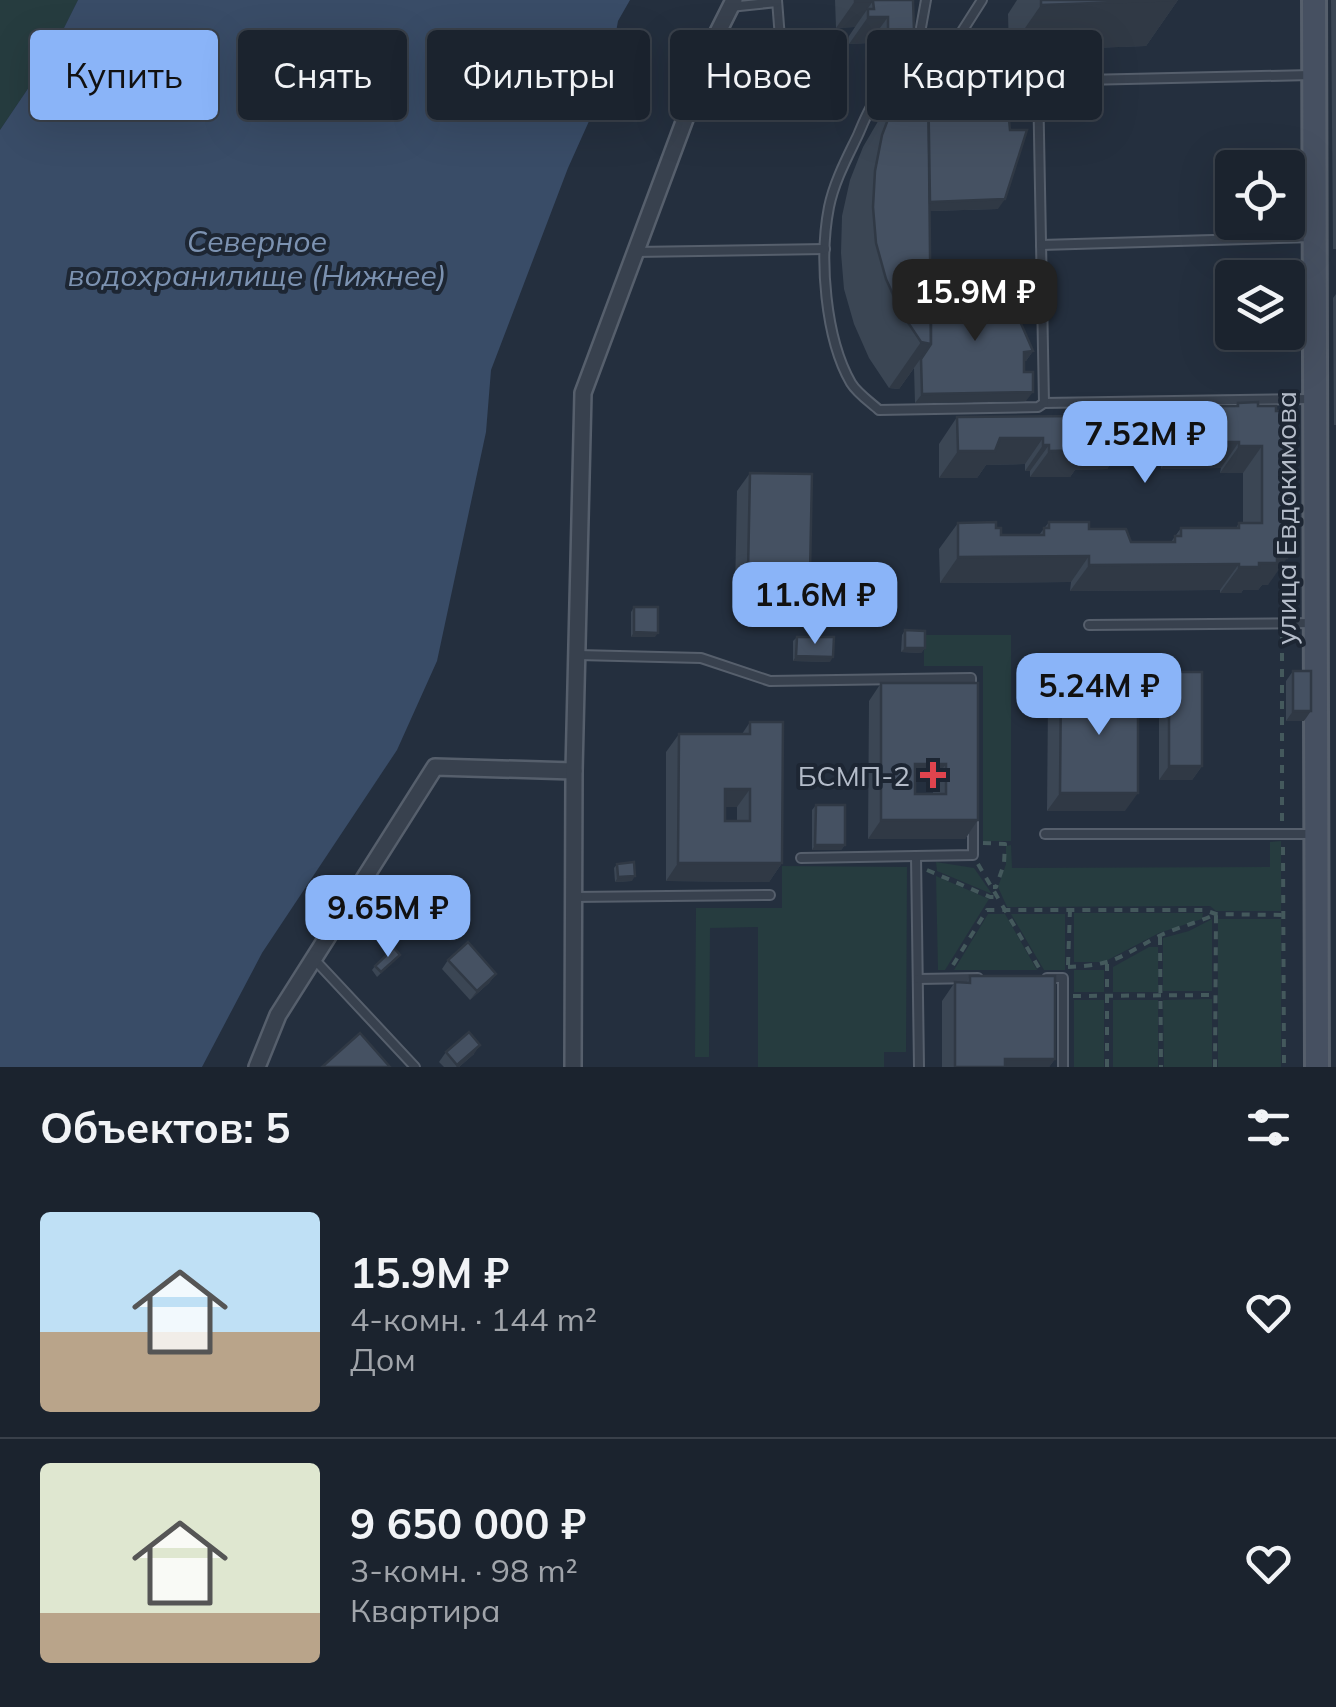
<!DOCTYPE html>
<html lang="ru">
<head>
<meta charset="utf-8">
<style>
  :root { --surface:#1b232e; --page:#282f3a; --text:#f1f3f6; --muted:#a0a4aa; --line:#39404a; --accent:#8ab4f8 }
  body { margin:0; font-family:Mulish,sans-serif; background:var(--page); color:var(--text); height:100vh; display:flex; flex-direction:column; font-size:38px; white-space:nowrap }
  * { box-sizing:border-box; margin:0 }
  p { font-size:32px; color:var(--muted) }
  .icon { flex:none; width:55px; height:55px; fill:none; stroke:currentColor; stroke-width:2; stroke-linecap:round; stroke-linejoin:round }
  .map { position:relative; height:1067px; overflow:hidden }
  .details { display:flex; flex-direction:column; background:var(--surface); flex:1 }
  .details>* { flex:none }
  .hud { position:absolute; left:30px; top:30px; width:1278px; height:90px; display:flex; gap:20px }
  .fabs { position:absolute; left:1215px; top:150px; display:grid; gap:20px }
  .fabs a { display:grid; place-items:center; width:90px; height:90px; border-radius:10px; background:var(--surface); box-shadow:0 10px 40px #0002,0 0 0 2px var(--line); font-size:50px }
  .price { position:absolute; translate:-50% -85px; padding:0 22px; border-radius:20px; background:var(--accent); color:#111; font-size:32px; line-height:65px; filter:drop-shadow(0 2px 5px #0008) }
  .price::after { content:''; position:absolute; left:50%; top:60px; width:30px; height:22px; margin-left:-15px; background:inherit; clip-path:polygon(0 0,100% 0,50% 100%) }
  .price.selected { background:#222; color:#fff }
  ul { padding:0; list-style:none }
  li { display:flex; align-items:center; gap:30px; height:250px; padding:0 40px }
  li+li { border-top:2px solid var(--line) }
  li span { display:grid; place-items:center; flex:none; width:280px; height:200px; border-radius:10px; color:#555 }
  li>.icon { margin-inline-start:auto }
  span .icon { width:120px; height:120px; fill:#fffc; stroke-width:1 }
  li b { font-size:42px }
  h2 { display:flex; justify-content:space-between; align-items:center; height:120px; padding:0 40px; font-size:42px }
  .tag { padding:0 35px; border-radius:10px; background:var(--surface); box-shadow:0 10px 40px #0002,0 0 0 2px var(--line); font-size:35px; line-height:90px }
  .tag.selected { background:var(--accent); color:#111 }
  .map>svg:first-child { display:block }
</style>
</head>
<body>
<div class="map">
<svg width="1336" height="1067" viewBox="0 0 1336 1067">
  <rect width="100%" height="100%" fill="#242f3e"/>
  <g fill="#263c3f">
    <polygon points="0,0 78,0 50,56 0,130"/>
    <polygon points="924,635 1011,635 1011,841 983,841 983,666 924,666"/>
    <polygon points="1281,841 1281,911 1216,911 1210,906 1007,907 998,887 1006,864 1006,846 1011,845 1012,868 1270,867 1270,842"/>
    <polygon points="936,862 974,868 992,894 937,871"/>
    <polygon points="782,866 907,867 906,1052 884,1052 884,1067 758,1067 758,927 710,928 709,1057 695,1057 696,908 782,908"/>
    <polygon points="936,876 989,899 945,970 938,970"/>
    <polygon points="1074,913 1203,913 1202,919 1159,933 1104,962 1074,962"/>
    <polygon points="988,914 1005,914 1037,970 954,970"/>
    <polygon points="1011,914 1065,914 1065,970 1044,970"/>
    <polygon points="1212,919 1212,991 1163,991 1163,938 1189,931"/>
    <rect x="1218" y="919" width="63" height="148"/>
    <polygon points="1149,947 1158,947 1158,992 1113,992 1113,967"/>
    <rect x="1074" y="970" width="30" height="22"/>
    <polygon points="1212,999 1212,1067 1164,1067 1163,1000"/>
    <rect x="1074" y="1000" width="30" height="67"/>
    <rect x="1113" y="1000" width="45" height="67"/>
  </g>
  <polygon fill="#394c67" points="78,0 630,0 618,21 607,81 568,168 491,370 486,432 437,661 397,750 262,953 202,1067 0,1067 0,130 50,56"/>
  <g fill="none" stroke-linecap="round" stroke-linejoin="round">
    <g stroke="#565f6c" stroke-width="12">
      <g id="lane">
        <polyline points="777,0 781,51 786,60 829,57"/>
        <polyline points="926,0 920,33 926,48 939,49 961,33 982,0"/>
        <polyline points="730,7 777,2"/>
        <polyline points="1017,75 1026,74 1038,81 1311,75"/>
        <path d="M 913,78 C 879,80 870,107 858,135 C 847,158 834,182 829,207 C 819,258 825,338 851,383 C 857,393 870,402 879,410 L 1038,407 L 1044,403 L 1311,399"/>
        <polyline points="1038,81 1044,403"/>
        <polyline points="1041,245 1312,237"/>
        <polyline points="635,252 825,249"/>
        <polyline points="1089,625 1315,623"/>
        <polyline points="578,655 701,658 770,681 971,678 971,692"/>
        <polyline points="1045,834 1312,834"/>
        <polyline points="916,856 919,1067"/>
        <polyline points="801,858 973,855 973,821"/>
        <polyline points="573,897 770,895"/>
        <polyline points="314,959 415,1067"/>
        <polyline points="1047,978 1063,978 1063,1067"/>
        <polyline points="918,979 978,978"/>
      </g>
    </g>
    <g stroke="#565f6c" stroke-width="20">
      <g id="street">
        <polyline points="257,1067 278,1015 435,767 574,771"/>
        <polyline points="573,1067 574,771 583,393 716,36 734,0"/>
      </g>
    </g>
    <g stroke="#565f6c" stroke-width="28">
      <polyline id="secondary" points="1314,0 1317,1067"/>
    </g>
    <g stroke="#44595c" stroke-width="4" stroke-dasharray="8 8" stroke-linecap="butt">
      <polyline points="1282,637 1282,822"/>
      <polyline points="983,843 1005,844 1004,864 996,887 993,887"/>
      <polyline points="1283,847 1284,1067"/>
      <polyline points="978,864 1039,968"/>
      <polyline points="927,870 990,897 997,897"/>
      <polyline points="1160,937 1161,1067"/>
      <polyline points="953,965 987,910 1204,910 1216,914 1282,915"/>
      <polyline points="1068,965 1070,910"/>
      <path d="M 1068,967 C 1114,965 1118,958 1157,937 C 1175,928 1197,923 1216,914 L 1215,1067"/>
      <polyline points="1073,996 1213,995"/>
      <polyline points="1107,1067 1107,964"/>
    </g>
    <use href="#lane" stroke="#38414e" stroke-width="8"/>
    <use href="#street" stroke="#38414e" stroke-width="15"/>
    <use href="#secondary" stroke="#465061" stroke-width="22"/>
  </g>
  <g fill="#3b4654" fill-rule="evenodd">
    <polygon points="835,0 913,0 914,30 895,56 870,57 869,43 849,44 849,36 855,27 836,28"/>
    <polygon points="1017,0 1178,0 1146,46 1009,51 1008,14"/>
    <polygon points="1331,0 1336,0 1336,249 1333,249"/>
    <polygon points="917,65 928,75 1020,99 987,100 998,209 930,211 931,289 1033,351 1026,361 1024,361 1026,401 915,403 914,368 899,389 889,388 869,358 854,324 844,289 841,253 842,216 850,180 863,147 884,111"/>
    <polygon points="1336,294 1336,425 1334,425 1333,298"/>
    <polygon points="1258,402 1286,518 1268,585 1262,585 1258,590 1243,590 1241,593 1220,593 1220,590 1070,591 1071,582 940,583 939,549 958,523 996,528 1001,535 1039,535 1049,522 1089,529 1131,542 1171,542 1181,528 1236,528 1239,523 1243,523 1243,473 1220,473 1221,468 1161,469 1161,461 1156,461 1156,455 1117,455 1107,469 1075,470 1070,477 1030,477 1030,471 1025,471 1025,464 986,465 977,478 939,478 939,444 957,417 1082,416 1088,407 1235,406 1238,403"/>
    <polygon points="750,473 810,573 797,592 735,591 737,491"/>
    <polygon points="634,607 655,637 631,637 631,612"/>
    <polygon points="905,630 925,648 921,653 901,652 902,635"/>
    <polygon points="797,637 830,662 793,661 793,641"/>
    <polygon points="1293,671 1304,721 1286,721 1286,681"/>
    <polygon points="1169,672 1202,766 1192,780 1159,780 1159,686"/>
    <polygon points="1061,682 1125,811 1047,811 1048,701"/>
    <path d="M 881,683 L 978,683 L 978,820 L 965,839 L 868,839 L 869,701 ZM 915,782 L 933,782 L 933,794 L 915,794 Z"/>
    <path d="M 750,722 L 782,863 L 769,882 L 666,881 L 666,752 L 679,734 L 742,734 ZM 725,807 L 737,807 L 737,821 L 725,821 Z"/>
    <polygon points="816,805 845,845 841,850 812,850 812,810"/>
    <polygon points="617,864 632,881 615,882 614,868"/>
    <polygon points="400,955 377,977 372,970 375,966"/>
    <polygon points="448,960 496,974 489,983 470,1000 442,969"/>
    <polygon points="970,976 1055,1059 1049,1067 942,1067 942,1001 955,982 966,983"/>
    <polygon points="446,1052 474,1054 459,1067 444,1067 439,1062"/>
  </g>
  <g fill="#303945">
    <polygon points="1178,0 1146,46 1009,51 1041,5"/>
    <polygon points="855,1 873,1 855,27 836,28"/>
    <polygon points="868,17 888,17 869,43 849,44"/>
    <polygon points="914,30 895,56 870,57 888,31"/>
    <polygon points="1026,90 1020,99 980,101 987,91"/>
    <polygon points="1005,199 998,209 897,212 904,203"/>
    <polygon points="921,342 931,344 899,389 889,388"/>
    <polygon points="1033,351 1026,361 1017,361 1024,352"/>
    <polygon points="1033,392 1026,401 915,403 922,394"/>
    <polygon points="1130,429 1174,429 1156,455 1117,455 1107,469 1075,470 1070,477 1030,477 1049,451 1088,443"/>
    <polygon points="1174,435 1180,435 1161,461 1156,461"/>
    <polygon points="1000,438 1043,438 1025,464 986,465 977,478 939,478 958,451"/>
    <polygon points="1180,442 1239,442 1221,468 1161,469"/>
    <polygon points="1043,445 1049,445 1030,471 1025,471"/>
    <polygon points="1239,446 1262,446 1243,473 1220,473"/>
    <polygon points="1286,505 1295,505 1277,532"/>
    <polygon points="1089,556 1071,582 940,583 958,557"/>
    <polygon points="1277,558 1287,558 1268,585 1262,585 1258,590 1243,590 1241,593 1220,593 1239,567"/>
    <polygon points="1239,564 1220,590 1070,591 1089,565"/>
    <polygon points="748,572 810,573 797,592 735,591"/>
    <polygon points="634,632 658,633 655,637 631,637"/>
    <polygon points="905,648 925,648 921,653 901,652"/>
    <polygon points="796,656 833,657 830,662 793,661"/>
    <polygon points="1293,711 1311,711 1304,721 1286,721"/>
    <polygon points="915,764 946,764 933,782 903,782"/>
    <polygon points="1169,766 1202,766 1192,780 1159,780"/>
    <polygon points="725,789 750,789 737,807 712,807"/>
    <polygon points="1060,793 1138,793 1125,811 1047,811"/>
    <polygon points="881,820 978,820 965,839 868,839"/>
    <polygon points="815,845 845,845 841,850 812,850"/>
    <polygon points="678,863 782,863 769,882 666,881"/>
    <polygon points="635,876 632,881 615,882 618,877"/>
    <polygon points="496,974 489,983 470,1000 477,991"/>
    <polygon points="480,1045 474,1054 459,1067 456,1067"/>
    <polygon points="1005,1059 1055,1059 1049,1067 999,1067"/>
  </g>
  <g fill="#455162" stroke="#303945" stroke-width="2.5" fill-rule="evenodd">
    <polygon points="855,0 913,0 914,30 888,31 888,17 868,17 868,9 874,9 873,1 855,1"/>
    <polygon points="1041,0 1175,0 1041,5"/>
    <polygon points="917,65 928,66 931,344 921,342 901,312 886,279 876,243 873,207 875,171 882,135 895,101"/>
    <polygon points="1026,73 1026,90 987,91 987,108 1008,108 1010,130 1027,130 1005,199 930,202 928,75"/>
    <polygon points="931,289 1006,289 1033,351 1024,352 1024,372 1033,372 1033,392 922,394 921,359 931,344"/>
    <polygon points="1258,402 1258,406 1276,406 1276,411 1286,411 1286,463 1295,463 1295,505 1286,505 1287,558 1277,558 1277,563 1259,563 1259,567 1239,567 1239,564 1089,565 1089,556 958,557 958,523 996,522 996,528 1001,528 1001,535 1044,535 1044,528 1049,528 1049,522 1089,522 1089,529 1126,529 1131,542 1175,542 1175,536 1181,536 1181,528 1239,528 1239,523 1262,523 1262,446 1239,446 1239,442 1180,442 1180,435 1174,435 1174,429 1130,429 1130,435 1125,435 1125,443 1088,443 1088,450 1049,451 1049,445 1043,445 1043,438 1000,438 995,451 958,451 957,417 1088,416 1088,407 1238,406 1238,403"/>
    <polygon points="750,473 812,474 810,573 748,572"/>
    <polygon points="634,607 658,607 658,633 634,632"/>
    <polygon points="905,630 925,631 925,648 905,648"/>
    <polygon points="797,637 834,637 833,657 796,656"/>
    <rect x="1293" y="671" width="18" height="40"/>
    <rect x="1169" y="672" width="33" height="94"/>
    <polygon points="1061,682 1138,682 1138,793 1060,793"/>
    <path d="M 881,683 L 978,683 L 978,820 L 881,820 ZM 915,764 L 946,764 L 946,794 L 915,794 Z"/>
    <path d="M 750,722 L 783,722 L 782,863 L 678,863 L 679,734 L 750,734 ZM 725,789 L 750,789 L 750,821 L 725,821 Z"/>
    <polygon points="816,805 845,805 845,845 815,845"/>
    <polygon points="634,862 635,876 618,877 617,864"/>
    <polygon points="468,942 496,974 477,991 448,960"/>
    <polygon points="394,948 400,955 381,972 375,966"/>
    <polygon points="970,976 1055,976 1055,1059 1005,1059 1005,1067 955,1067 955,982 970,983"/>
    <polygon points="469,1032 480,1045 457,1065 446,1052"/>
    <polygon points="360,1033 390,1067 322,1067"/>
  </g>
  <path fill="#e0444e" stroke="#1d2633" stroke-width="4" d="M928 760h10v10h10v10h-10v10h-10v-10h-10v-10h10z"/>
  <g text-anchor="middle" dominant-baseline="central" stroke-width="8" stroke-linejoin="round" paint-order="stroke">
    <g font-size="28" fill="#b4bcc9" stroke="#1d2633">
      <text transform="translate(1285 518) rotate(-90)">улица Евдокимова</text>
    </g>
    <g font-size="28" fill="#b4bcc9" stroke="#1d2633" text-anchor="end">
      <text x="910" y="775">БСМП-2</text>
    </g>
    <g font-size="30" font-style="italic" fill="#7c92b1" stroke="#1d2633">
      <text x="257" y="241">Северное<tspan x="257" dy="34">водохранилище (Нижнее)</tspan></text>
    </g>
  </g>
</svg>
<div class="fabs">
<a><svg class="icon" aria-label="locate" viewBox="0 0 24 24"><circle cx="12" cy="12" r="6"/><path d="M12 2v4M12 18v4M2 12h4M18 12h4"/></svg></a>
<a><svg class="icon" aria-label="layers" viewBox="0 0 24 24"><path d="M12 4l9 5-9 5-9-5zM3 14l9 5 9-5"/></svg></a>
</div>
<b class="price selected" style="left:975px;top:344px">15.9M ₽</b>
<b class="price" style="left:1145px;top:486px">7.52M ₽</b>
<b class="price" style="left:815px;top:647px">11.6M ₽</b>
<b class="price" style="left:1099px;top:738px">5.24M ₽</b>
<b class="price" style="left:388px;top:960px">9.65M ₽</b>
<div class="hud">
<a class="tag selected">Купить</a>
<a class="tag">Снять</a>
<a class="tag">Фильтры</a>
<a class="tag">Новое</a>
<a class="tag">Квартира</a>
</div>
</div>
<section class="details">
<h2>Объектов: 5<svg class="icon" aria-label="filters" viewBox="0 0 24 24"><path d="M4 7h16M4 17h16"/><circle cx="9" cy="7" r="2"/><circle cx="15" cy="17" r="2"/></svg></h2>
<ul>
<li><span style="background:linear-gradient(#bfe0f5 60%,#b9a48a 0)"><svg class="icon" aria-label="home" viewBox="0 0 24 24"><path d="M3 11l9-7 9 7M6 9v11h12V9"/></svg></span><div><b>15.9M ₽</b><p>4-комн. · 144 m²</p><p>Дом</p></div><svg class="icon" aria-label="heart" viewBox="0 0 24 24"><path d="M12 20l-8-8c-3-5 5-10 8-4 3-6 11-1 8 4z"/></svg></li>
<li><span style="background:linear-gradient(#dfe7d0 75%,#b9a48a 0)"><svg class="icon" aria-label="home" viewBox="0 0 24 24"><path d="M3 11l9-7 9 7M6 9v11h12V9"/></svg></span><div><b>9 650 000 ₽</b><p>3-комн. · 98 m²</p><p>Квартира</p></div><svg class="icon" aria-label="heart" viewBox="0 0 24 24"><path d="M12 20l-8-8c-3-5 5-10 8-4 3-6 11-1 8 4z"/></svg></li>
</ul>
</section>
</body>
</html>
